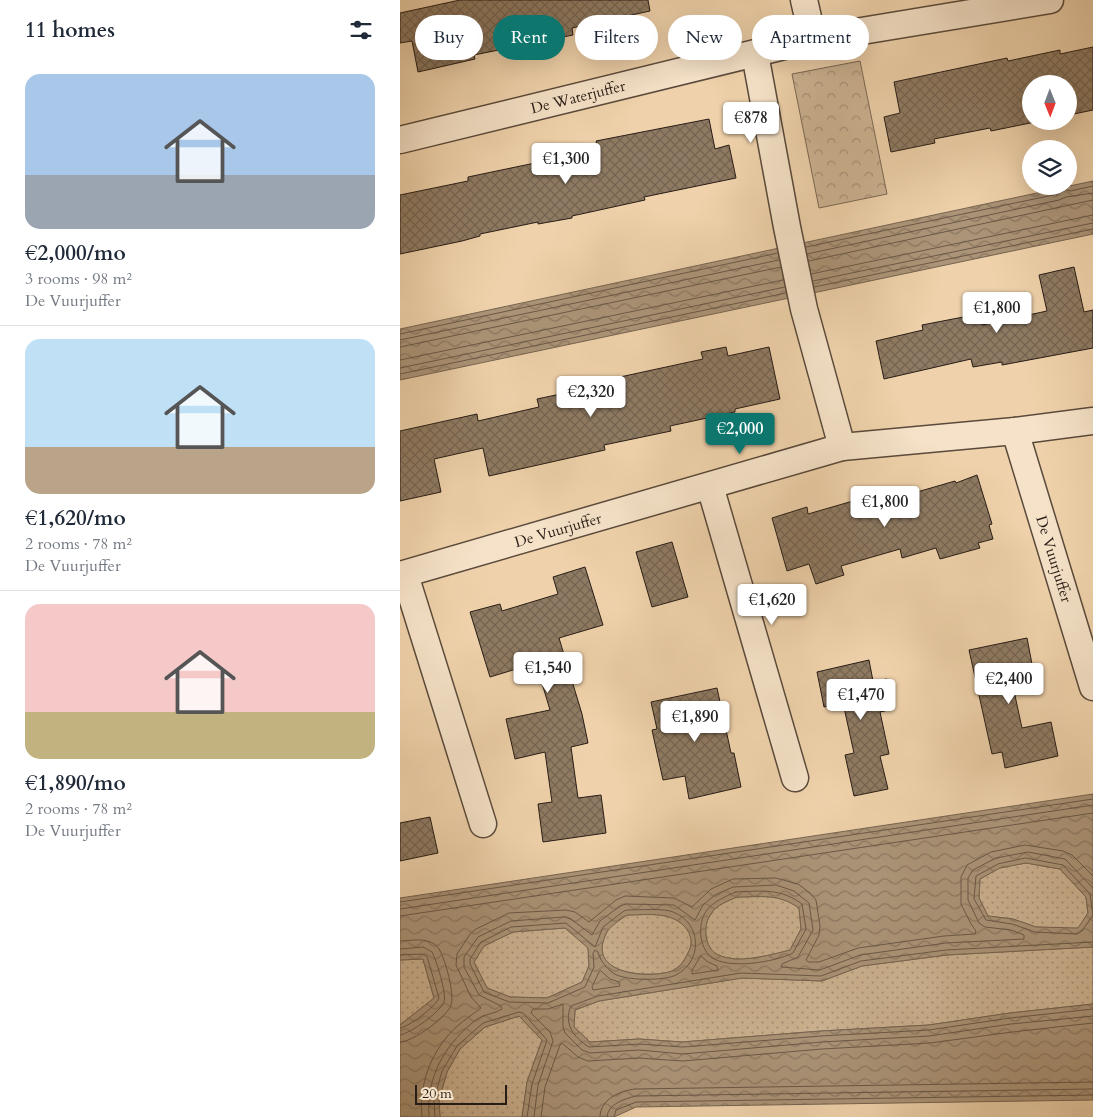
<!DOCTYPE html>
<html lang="en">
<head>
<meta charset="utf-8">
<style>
  :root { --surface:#fff; --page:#f2f2f3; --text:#1f2937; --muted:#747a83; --line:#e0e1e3; --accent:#0f766e }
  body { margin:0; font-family:Cardo,serif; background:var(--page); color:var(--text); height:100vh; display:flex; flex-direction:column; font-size:19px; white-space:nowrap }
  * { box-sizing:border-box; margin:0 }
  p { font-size:16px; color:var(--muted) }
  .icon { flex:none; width:28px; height:28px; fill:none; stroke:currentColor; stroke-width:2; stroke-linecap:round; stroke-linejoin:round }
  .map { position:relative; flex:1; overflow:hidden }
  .side { display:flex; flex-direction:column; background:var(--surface); width:400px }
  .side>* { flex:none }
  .guide { position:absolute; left:15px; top:15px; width:475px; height:45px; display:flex; gap:10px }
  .needle { width:32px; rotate:179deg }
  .tools { position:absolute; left:622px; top:75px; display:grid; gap:10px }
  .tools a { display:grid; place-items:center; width:55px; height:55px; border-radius:50%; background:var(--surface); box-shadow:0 5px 20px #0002; font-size:25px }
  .scale { position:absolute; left:15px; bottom:12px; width:92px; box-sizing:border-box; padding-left:5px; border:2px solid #281d16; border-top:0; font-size:14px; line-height:18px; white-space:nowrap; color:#281d16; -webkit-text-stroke:4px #f5e2c8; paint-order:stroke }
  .price { position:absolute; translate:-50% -42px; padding:0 11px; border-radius:5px; background:#fff; color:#222; font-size:16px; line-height:32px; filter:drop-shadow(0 1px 2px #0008) }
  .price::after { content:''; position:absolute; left:50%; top:30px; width:15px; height:11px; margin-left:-8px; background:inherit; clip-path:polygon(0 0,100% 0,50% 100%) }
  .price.selected { background:var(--accent); color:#fff }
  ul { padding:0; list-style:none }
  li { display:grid; align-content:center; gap:10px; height:265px; padding:0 25px }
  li+li { border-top:1px solid var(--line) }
  li span { display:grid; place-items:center; height:155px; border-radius:15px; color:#555 }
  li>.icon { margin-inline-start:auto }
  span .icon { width:90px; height:90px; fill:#fffc; stroke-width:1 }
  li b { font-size:21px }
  h2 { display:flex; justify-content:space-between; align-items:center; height:60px; padding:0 25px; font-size:21px }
  .chip { padding:0 18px; border-radius:22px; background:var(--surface); box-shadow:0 5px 20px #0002; font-size:18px; line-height:45px }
  .chip.selected { background:var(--accent); color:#fff }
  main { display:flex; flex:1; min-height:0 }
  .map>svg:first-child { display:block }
</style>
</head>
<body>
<main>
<section class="side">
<h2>11 homes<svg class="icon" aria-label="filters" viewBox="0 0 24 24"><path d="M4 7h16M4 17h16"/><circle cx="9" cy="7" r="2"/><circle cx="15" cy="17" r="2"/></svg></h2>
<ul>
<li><span style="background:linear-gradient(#a9c7e8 65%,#9aa5b1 0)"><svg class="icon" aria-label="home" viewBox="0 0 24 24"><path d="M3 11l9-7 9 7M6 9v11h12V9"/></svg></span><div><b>€2,000/mo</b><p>3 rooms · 98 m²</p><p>De Vuurjuffer</p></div></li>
<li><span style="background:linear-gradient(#bfe0f5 70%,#b9a48a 0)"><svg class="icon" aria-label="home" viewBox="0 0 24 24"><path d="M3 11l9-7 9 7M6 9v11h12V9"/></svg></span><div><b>€1,620/mo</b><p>2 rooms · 78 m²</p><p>De Vuurjuffer</p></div></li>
<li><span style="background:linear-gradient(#f6c9c9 70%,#c2b280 0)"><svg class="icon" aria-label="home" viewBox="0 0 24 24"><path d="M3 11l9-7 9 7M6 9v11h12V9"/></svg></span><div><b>€1,890/mo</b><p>2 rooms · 78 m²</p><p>De Vuurjuffer</p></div></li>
</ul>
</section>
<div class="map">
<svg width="693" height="1117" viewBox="0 0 693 1117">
  <defs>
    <pattern id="grass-dots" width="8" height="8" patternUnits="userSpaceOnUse" patternTransform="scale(1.25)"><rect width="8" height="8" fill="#cdb392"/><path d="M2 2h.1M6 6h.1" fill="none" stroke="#a69176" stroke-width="1.8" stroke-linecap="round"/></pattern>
    <pattern id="forest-crowns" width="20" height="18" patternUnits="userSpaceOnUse" patternTransform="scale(1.25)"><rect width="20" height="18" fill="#cdb392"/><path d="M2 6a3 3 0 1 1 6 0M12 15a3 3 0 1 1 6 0" fill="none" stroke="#a69176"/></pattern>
    <pattern id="water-waves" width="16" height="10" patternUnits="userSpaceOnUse" patternTransform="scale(1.25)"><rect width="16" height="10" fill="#ab9478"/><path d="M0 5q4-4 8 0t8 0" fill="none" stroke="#8b7861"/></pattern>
    <pattern id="building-cross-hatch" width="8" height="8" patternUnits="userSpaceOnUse" patternTransform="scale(1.25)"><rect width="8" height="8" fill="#8f7b63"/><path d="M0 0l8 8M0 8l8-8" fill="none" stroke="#756451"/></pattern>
  </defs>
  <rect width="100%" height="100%" fill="#efd2ab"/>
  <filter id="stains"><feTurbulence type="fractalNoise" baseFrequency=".004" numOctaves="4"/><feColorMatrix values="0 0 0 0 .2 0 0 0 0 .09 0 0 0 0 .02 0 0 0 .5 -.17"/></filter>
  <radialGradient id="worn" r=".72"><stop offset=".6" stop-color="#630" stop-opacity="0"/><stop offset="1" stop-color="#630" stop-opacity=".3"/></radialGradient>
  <g fill="url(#grass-dots)" stroke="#7a6854">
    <polygon points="626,863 660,869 686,897 688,913 678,929 636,927 613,919 588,916 579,898 580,879 599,868"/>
    <path d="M 337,897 C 361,897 378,893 399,908 L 401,929 L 390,950 C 375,954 344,962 329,958 C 325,958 318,955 315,953 C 304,945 303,924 311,914 C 316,905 328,901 337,897 Z"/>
    <path d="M 227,915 C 250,915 272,910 288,930 C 292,935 292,946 289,951 C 285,959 282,965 275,969 C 270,973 260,974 253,974 C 227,975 188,967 207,932 C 210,925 221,919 227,915 Z"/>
    <polygon points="165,928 188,947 189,966 182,982 147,998 110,997 87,988 74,962 84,946 113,932"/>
    <polygon points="693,947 693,1004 610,1013 529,1025 421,1031 282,1042 239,1039 190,1042 174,1027 175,1010 199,1001 342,978 422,981 462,966 547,955"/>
    <polygon points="23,959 34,998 0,1025 0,960"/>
    <polygon points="119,1016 142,1040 127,1082 122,1117 40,1117 39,1101 47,1072 60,1049 85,1027"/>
  </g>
  <polygon fill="url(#forest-crowns)" stroke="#7a6854" points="460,61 487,194 419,208 392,74"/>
  <g fill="url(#water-waves)" stroke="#776451" fill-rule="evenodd">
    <polygon points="693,181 693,234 0,380 0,329"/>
    <path d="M 693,794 L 693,947 L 547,955 L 462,966 L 422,981 L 342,978 L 199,1001 L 175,1010 L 174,1027 L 190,1042 L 239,1039 L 282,1042 L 421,1031 L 529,1025 L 610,1013 L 693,1004 L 693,1100 L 236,1107 L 214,1117 L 122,1117 L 127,1082 L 142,1040 L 119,1016 L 85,1027 L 60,1049 L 47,1072 L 39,1100 L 40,1117 L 0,1117 L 0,1025 L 34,998 L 23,959 L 0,960 L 0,898 ZM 626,863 L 660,869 L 686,897 L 688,913 L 678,928 L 636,927 L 613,919 L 588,916 L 579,898 L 580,879 L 600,868 ZM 337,897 C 361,897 378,893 399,908 L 401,929 L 390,950 C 375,954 344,962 329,958 C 325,958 318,955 315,953 C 304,945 303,924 311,914 C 316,905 328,901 337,897 ZM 227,915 C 246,915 271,911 285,927 C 290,933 294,943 289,951 C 285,959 281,968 272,971 C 250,979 191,975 204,939 C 205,936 206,932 209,929 C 214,924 221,919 227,915 ZM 165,928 L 188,948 L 189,966 L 182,982 L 147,998 L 110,997 L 87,988 L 74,962 L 84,946 L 113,932 Z"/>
  </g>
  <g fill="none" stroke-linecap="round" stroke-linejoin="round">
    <g stroke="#6a5847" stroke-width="1">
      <polyline points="406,247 658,194 664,189 670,191 693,186"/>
      <polyline points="407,254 659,200 666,197 693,193"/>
      <polyline points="409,261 693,200"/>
      <polyline points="411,274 693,215"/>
      <polyline points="413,281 693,223"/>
      <polyline points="414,287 693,229"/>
      <polyline points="0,334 378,253"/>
      <polyline points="0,340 379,260"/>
      <polyline points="0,347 381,267"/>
      <polyline points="0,360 383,280"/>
      <polyline points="0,368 385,287"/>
      <polyline points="0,374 386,293"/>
      <polygon points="626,858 663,865 690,894 693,915 682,931 677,934 635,932 612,924 586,920 574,899 576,876 598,864"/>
      <path d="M 336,892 C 361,891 381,888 402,904 L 406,929 L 393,953 C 375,962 328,970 311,957 C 299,947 297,923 307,910 C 313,902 326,896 336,892 Z"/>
      <polyline points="0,902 693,799"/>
      <polyline points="0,909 693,805"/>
      <path d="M 228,910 C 238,910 265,908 273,912 C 302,923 303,961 276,975 C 264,981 224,981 213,973 C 206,968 200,960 198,952 L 195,950 L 193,953 L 194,967 L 185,987 L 148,1003 L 109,1002 L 84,992 L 70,964 L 70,959 L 81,942 L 111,927 L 166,923 L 195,947 L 203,927 L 224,911 Z"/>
      <polyline points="0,916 693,813"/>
      <path d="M 0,941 C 9,941 22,938 30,942 C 34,943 37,946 39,949 C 45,958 55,995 51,1005 C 47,1017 13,1042 0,1042"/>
      <path d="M 693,942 L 546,950 L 461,961 L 421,976 L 341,973 L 198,996 L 171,1006 C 163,1023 174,1038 189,1047 L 239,1044 L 283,1047 L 421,1036 L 529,1030 L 610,1018 L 693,1009"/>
      <path d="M 0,949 L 23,947 L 32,952 C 36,959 47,994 44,1002 C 41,1011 10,1034 0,1035"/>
      <path d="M 0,955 L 22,954 L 27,956 L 39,998 C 36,1006 9,1027 0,1028"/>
      <polygon points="301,956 308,962 317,966 318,970 292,974 292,971"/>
      <polygon points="201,971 210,979 219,982 220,986 193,990 192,987 199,972"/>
      <path d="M 22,1117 C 19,1089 28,1060 46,1038 C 55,1026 69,1017 81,1008 L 71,997 L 56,965 L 57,954 L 70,934 L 76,929 L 109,913 L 166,910 L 175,912 L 189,922 L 216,900 L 225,896 L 274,898 L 292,907 L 311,889 L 333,879 L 376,878 L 398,884 L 410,893 L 416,900 L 420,926 L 419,935 L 406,960 L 408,962 L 419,962 L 458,948 L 544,936 L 575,934 L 576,931 L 571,924 L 561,904 L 561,877 L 567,865 L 591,852 L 625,845 L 663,851 L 672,855 L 693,876"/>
      <path d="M 29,1117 C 26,1076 45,1044 77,1019 C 84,1014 95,1014 102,1009 L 101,1006 L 79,995 L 64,967 L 64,957 L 78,937 L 111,921 L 164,917 L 171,919 L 192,935 L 200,921 L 220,906 L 226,904 L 274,905 L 295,920 L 303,905 L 315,895 L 333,887 L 376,885 L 394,891 L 409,903 L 413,930 L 398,957 L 382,964 L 381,967 L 420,970 L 460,955 L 546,943 L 624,939 L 624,935 L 611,930 L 585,927 L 579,923 L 568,900 L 568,878 L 573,870 L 596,858 L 628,852 L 665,859 L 693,888"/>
      <polyline points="35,1117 34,1100 42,1071 57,1046 83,1023 119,1012 123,1013 147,1040 132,1084 127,1117"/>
      <polyline points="134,1117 138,1085 153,1041 150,1032 131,1013 133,1009 148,1009 163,1004 163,1027 165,1033 182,1050 190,1053 239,1050 283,1054 422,1042 529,1036 611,1024 693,1016"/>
      <polyline points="141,1117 145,1087 160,1045 162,1043 178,1057 188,1061 239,1058 283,1061 422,1049 530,1043 612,1032 693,1023"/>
      <path d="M 200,1117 C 200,1099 220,1091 235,1089 L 693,1082"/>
      <path d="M 207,1117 C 208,1104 224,1099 236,1096 L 693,1089"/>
      <polyline points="214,1117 216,1110 236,1102 693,1095"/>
    </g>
  </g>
  <g fill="url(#building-cross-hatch)" stroke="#281d16">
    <polygon points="60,0 248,0 250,11 172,28 173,35 74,55 75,59 18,72 12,41 0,43 0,13"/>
    <polygon points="693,47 693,110 669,115 669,84 631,84 631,121 640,121 591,131 590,128 534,139 535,143 491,152 484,117 500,113 494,82 607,58 608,61 660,50 660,54"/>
    <polygon points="309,119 315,149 329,145 336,178 244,197 245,200 172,216 172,218 138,224 138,222 80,234 80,236 62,241 0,254 0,195 68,181 68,177 159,158 158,151 197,143 196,141"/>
    <polygon points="674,267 684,312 693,310 693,348 602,365 602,362 573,367 571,359 484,379 476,341 523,330 522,325 579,314 582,325 647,311 639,275"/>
    <polygon points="326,347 328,356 369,347 380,399 335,409 335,412 270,426 271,431 204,445 205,450 89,476 83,448 34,459 41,492 0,501 0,431 77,414 78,421 139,407 137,399 175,391 178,406 225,397 220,377 303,359 301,352"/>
    <polygon points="577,475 592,524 589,525 593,539 578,543 580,548 540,559 536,548 502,558 500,549 441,566 444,575 416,584 409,564 387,571 372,518 407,507 408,514 491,490 493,499 555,481 556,483"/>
    <polygon points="272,542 288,597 252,607 236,552"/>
    <polygon points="185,567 203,625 159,638 182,714 188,743 171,747 178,798 201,795 206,833 143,842 138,804 152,802 145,752 115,759 106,719 150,710 136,663 90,677 70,612 100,604 102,611 158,594 153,577"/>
    <polygon points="627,638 632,664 609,668 622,728 651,722 658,756 605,768 602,752 592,754 569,650"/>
    <polygon points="469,660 473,681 487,679 493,709 480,712 489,754 480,756 488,789 454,796 445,755 454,753 443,703 424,707 417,672"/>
    <polygon points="317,688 331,753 334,753 341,787 289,799 285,776 263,780 252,730 257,729 251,702"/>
    <polygon points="30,817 38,853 0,861 0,823"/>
  </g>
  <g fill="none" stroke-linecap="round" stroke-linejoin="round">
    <g stroke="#5a4a3b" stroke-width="29">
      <g id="minor">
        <polyline points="404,0 413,39"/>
        <polyline points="355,54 387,227 404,309 442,447"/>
        <polyline points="0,140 413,39 650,0"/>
        <polyline points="615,431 693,687"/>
        <polyline points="310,486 395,778"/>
        <polyline points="0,575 442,447 615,431 693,421"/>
        <polyline points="5,575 83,824"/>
      </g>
    </g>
    <use href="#minor" stroke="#f5e2c8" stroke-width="26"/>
  </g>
  <g text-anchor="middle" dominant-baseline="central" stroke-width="4" stroke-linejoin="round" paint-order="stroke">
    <g font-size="15" fill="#281d16" stroke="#f5e2c8">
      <text transform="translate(178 97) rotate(-14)">De Waterjuffer</text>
      <text transform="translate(158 530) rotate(-16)">De Vuurjuffer</text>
      <text transform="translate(654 559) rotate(73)">De Vuurjuffer</text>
    </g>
  </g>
  <rect width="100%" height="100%" filter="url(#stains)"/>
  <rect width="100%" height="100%" fill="url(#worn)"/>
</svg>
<div class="tools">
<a><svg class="needle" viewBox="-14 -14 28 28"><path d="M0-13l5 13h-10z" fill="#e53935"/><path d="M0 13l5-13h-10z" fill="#747a83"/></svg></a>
<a><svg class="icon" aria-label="layers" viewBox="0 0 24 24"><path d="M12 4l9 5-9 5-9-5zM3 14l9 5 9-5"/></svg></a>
</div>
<div class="scale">20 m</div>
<b class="price" style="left:351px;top:144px">€878</b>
<b class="price" style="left:166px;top:185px">€1,300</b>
<b class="price" style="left:597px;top:334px">€1,800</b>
<b class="price" style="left:191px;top:418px">€2,320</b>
<b class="price selected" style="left:340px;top:455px">€2,000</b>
<b class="price" style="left:485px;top:528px">€1,800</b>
<b class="price" style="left:372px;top:626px">€1,620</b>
<b class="price" style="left:148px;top:694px">€1,540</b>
<b class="price" style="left:609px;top:705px">€2,400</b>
<b class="price" style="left:461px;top:721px">€1,470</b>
<b class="price" style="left:295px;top:743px">€1,890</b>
<div class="guide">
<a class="chip">Buy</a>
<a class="chip selected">Rent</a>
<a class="chip">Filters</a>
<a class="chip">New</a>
<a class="chip">Apartment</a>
</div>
</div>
</main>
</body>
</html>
